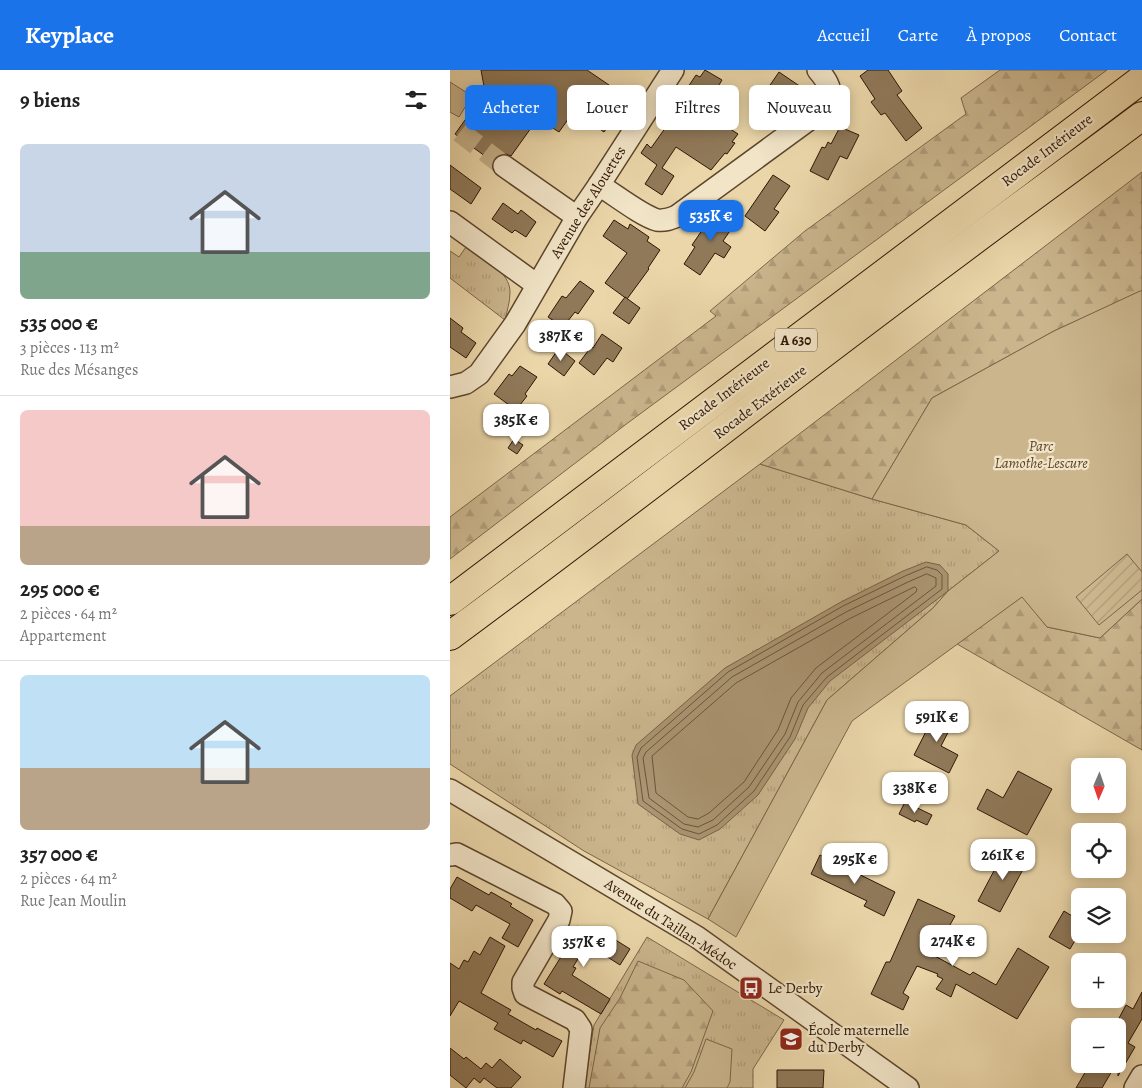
<!DOCTYPE html>
<html lang="fr">
<head>
<meta charset="utf-8">
<style>
  :root { --surface:#fff; --page:#f2f2f2; --text:#222; --muted:#767676; --line:#e0e0e0; --accent:#1a73e8 }
  body { margin:0; font-family:Alegreya,serif; background:var(--page); color:var(--text); height:100vh; display:flex; flex-direction:column; font-size:19px; white-space:nowrap }
  * { box-sizing:border-box; margin:0 }
  p { font-size:16px; color:var(--muted) }
  .icon { flex:none; width:28px; height:28px; fill:none; stroke:currentColor; stroke-width:2; stroke-linecap:round; stroke-linejoin:round }
  .map { position:relative; flex:1; overflow:hidden }
  .side { display:flex; flex-direction:column; background:var(--surface); width:450px }
  .side>* { flex:none }
  .banner { position:absolute; left:15px; top:15px; width:475px; height:45px; display:flex; gap:10px }
  .needle { width:32px; rotate:182deg }
  .controls { position:absolute; left:621px; top:688px; display:grid; gap:10px }
  .controls a { display:grid; place-items:center; width:55px; height:55px; border-radius:8px; background:var(--surface); box-shadow:0 2px 12px #0003; font-size:25px }
  .price { position:absolute; translate:-50% -42px; padding:0 11px; border-radius:10px; background:#fff; color:#222; font-size:16px; line-height:32px; filter:drop-shadow(0 1px 2px #0008) }
  .price::after { content:''; position:absolute; left:50%; top:30px; width:15px; height:11px; margin-left:-8px; background:inherit; clip-path:polygon(0 0,100% 0,50% 100%) }
  .price.current { background:var(--accent); color:#fff }
  ul { padding:0; list-style:none }
  li { display:grid; align-content:center; gap:10px; height:265px; padding:0 20px }
  li+li { border-top:1px solid var(--line) }
  li span { display:grid; place-items:center; height:155px; border-radius:8px; color:#555 }
  li>.icon { margin-inline-start:auto }
  span .icon { width:90px; height:90px; fill:#fffc; stroke-width:1 }
  li b { font-size:21px }
  h2 { display:flex; justify-content:space-between; align-items:center; height:60px; padding:0 20px; font-size:21px }
  .pill { padding:0 18px; border-radius:8px; background:var(--surface); box-shadow:0 2px 12px #0003; font-size:18px; line-height:45px }
  .pill.current { background:var(--accent); color:#fff }
  header { display:flex; align-items:center; gap:30px; box-sizing:border-box; height:70px; padding:0 25px; background:var(--accent); color:#fff }
  header strong { font-size:24px }
  nav { display:flex; gap:28px; margin-inline-start:auto; font-size:18px }
  main { display:flex; flex:1; min-height:0 }
  .map>svg:first-child { display:block }
</style>
</head>
<body>
<header>
<strong>Keyplace</strong>
<nav><a>Accueil</a><a>Carte</a><a>À propos</a><a>Contact</a></nav>
</header>
<main>
<section class="side">
<h2>9 biens<svg class="icon" aria-label="filters" viewBox="0 0 24 24"><path d="M4 7h16M4 17h16"/><circle cx="9" cy="7" r="2"/><circle cx="15" cy="17" r="2"/></svg></h2>
<ul>
<li><span style="background:linear-gradient(#c9d6e8 70%,#7fa58c 0)"><svg class="icon" aria-label="home" viewBox="0 0 24 24"><path d="M3 11l9-7 9 7M6 9v11h12V9"/></svg></span><div><b>535 000 €</b><p>3 pièces · 113 m²</p><p>Rue des Mésanges</p></div></li>
<li><span style="background:linear-gradient(#f6c9c9 75%,#b9a48a 0)"><svg class="icon" aria-label="home" viewBox="0 0 24 24"><path d="M3 11l9-7 9 7M6 9v11h12V9"/></svg></span><div><b>295 000 €</b><p>2 pièces · 64 m²</p><p>Appartement</p></div></li>
<li><span style="background:linear-gradient(#bfe0f5 60%,#b9a48a 0)"><svg class="icon" aria-label="home" viewBox="0 0 24 24"><path d="M3 11l9-7 9 7M6 9v11h12V9"/></svg></span><div><b>357 000 €</b><p>2 pièces · 64 m²</p><p>Rue Jean Moulin</p></div></li>
</ul>
</section>
<div class="map">
<svg width="692" height="1018" viewBox="0 0 692 1018">
  <defs>
    <pattern id="grass-tufts" width="24" height="20" patternUnits="userSpaceOnUse" patternTransform="scale(1.25)"><rect width="24" height="20" fill="#cab58d"/><path d="M3 7l-1-3M5 7V3M7 7l1-3M15 17l-1-3M17 17v-4M19 17l1-3" fill="none" stroke="#ae9b78"/></pattern>
    <pattern id="forest-firs" width="22" height="20" patternUnits="userSpaceOnUse" patternTransform="scale(1.25)"><rect width="22" height="20" fill="#cab58d"/><path d="M5 1l3.5 6h-7zM16 11l3.5 6h-7z" fill="#ae9b78"/></pattern>
    <pattern id="garden-furrows" width="10" height="10" patternUnits="userSpaceOnUse" patternTransform="scale(1.25)"><rect width="10" height="10" fill="#cab58d"/><path d="M-1 1l2-2M0 10L10 0M9 11l2-2" fill="none" stroke="#ae9b78"/></pattern>
  </defs>
  <rect width="100%" height="100%" fill="#ead6a9"/>
  <filter id="stains"><feTurbulence type="fractalNoise" baseFrequency=".004" numOctaves="4"/><feColorMatrix values="0 0 0 0 .2 0 0 0 0 .09 0 0 0 0 .02 0 0 0 .5 -.17"/></filter>
  <radialGradient id="worn" r=".72"><stop offset=".6" stop-color="#630" stop-opacity="0"/><stop offset="1" stop-color="#630" stop-opacity=".3"/></radialGradient>
  <g fill="url(#grass-tufts)" stroke="#7c6548">
    <path d="M 16,177 C 31,188 61,201 60,223 C 60,232 57,241 55,250 L 0,208 L 0,181 L 9,187 Z"/>
    <polygon points="310,394 422,429 516,455 549,481 498,521 483,538 377,630 258,849 134,781 0,694 0,626"/>
    <polygon points="197,867 334,950 303,999 303,1018 134,1018 144,955"/>
  </g>
  <g fill="url(#forest-firs)" stroke="#7c6548">
    <polygon points="550,0 657,0 175,355 0,489 0,447 266,246 260,241 355,161 516,44 511,28"/>
    <polygon points="692,102 692,221 604,261 482,328 422,429 310,394"/>
    <polygon points="573,526 597,557 650,568 692,529 692,680 507,574"/>
    <polygon points="188,891 234,910 263,941 241,1002 232,1018 139,1018 150,958 170,928"/>
  </g>
  <g fill="#cab58d" stroke="#7c6548">
    <polygon points="0,12 22,26 9,47 0,42"/>
    <polygon points="690,221 692,221 692,529 650,568 597,557 572,527 402,651 286,867 258,849 377,630 483,538 498,521 549,481 516,455 422,429 482,328 604,261"/>
    <polygon points="256,969 282,979 280,1012 277,1018 235,1018 244,1002"/>
  </g>
  <polygon fill="url(#garden-furrows)" stroke="#7c6548" points="677,484 692,502 692,520 649,555 626,527"/>
  <polygon fill="#aa9471" stroke="#786145" points="476,492 490,495 498,504 498,521 380,611 358,638 345,669 308,725 270,759 249,770 230,764 188,734 182,685 186,675 275,598 391,532 453,501"/>
  <g fill="none" stroke-linecap="round" stroke-linejoin="round">
    <g stroke="#6c543a" stroke-width="1">
      <polygon points="477,497 487,500 492,505 492,519 377,607 353,635 340,667 304,721 267,755 249,764 232,759 193,731 187,687 191,678 278,602 393,536 455,506"/>
      <polygon points="477,504 486,508 486,516 372,603 348,632 335,664 299,717 263,750 248,757 234,754 199,728 193,688 196,682 282,607 396,542 458,512"/>
      <polygon points="465,517 467,519 466,522 366,598 341,628 328,660 294,712 259,743 248,749 238,747 206,723 202,686 286,613 399,549"/>
    </g>
  </g>
  <g fill="#907959" stroke="#2e1503">
    <polygon points="31,0 137,0 178,28 154,62 124,41 109,62 98,55 81,58 61,86 56,84 49,85 43,92 5,64 35,22"/>
    <polygon points="255,0 272,10 266,20 283,29 268,51 288,64 282,72 285,73 277,84 275,83 261,100 226,77 212,98 224,106 212,125 195,114 207,95 191,83 197,74 201,78 236,29 232,26 246,5 250,7"/>
    <polygon points="418,0 438,0 452,21 447,25 472,58 456,71 435,43 431,45 421,32 425,29 410,6"/>
    <polygon points="329,2 351,17 346,25 349,27 341,38 336,35 322,53 303,40"/>
    <polygon points="390,57 409,65 397,89 390,86 378,110 360,101 372,77 375,78 378,72 381,74"/>
    <polygon points="0,95 31,118 21,134 0,119"/>
    <polygon points="323,105 340,116 324,139 329,142 315,161 295,146"/>
    <polygon points="53,133 68,144 71,140 86,152 76,167 65,160 62,163 42,149"/>
    <polygon points="274,136 286,152 273,171 281,177 274,188 265,183 250,205 234,194 245,177 242,175 255,156 258,158"/>
    <polygon points="164,150 178,159 180,154 199,167 197,171 210,180 198,198 199,199 177,229 155,213 177,183 153,166"/>
    <polygon points="130,211 144,221 128,244 125,242 113,257 98,247 112,226 116,228"/>
    <polygon points="175,227 190,238 179,254 163,243"/>
    <polygon points="0,248 13,258 11,262 26,273 16,288 0,277"/>
    <polygon points="152,264 172,278 163,292 157,288 144,305 129,293 141,277 143,278"/>
    <polygon points="109,278 125,291 114,306 98,294"/>
    <polygon points="70,296 87,307 75,324 77,326 66,340 44,324 59,304 62,306"/>
    <polygon points="64,369 73,375 67,384 58,378"/>
    <polygon points="487,640 505,649 491,676 508,685 499,703 464,685"/>
    <polygon points="568,701 602,719 577,765 527,739 537,719 553,728"/>
    <polygon points="455,732 482,745 477,755 466,750 465,752 449,744"/>
    <polygon points="555,780 577,792 550,842 528,831"/>
    <polygon points="370,785 445,822 434,846 414,836 417,831 361,804"/>
    <polygon points="7,807 39,825 41,822 62,834 60,836 83,850 68,877 52,868 60,854 26,835 22,841 0,828 0,819"/>
    <polygon points="468,829 505,846 483,885 520,905 523,902 546,915 568,878 599,897 567,949 506,914 501,927 486,919 493,909 487,906 488,904 467,896 453,923 459,927 453,940 421,924 436,892 440,892"/>
    <polygon points="614,841 630,851 630,862 620,879 599,867"/>
    <polygon points="127,856 152,871 156,864 180,879 170,895 137,874 123,897 126,898 122,905 160,929 151,944 112,921 110,924 94,914 114,882 112,881"/>
    <polygon points="40,867 55,876 31,923 61,940 58,944 86,960 87,958 112,971 103,987 73,970 71,974 44,959 48,953 9,931 0,946 0,893 9,899 14,890 18,892 24,881 30,885"/>
    <polygon points="692,922 692,949 678,973 685,977 668,1006 668,950 676,935 683,939"/>
    <polygon points="0,978 14,989 16,987 31,999 36,993 42,998 50,989 71,1007 61,1018 47,1018 34,1008 30,1013 24,1008 16,1018 0,1005"/>
    <polygon points="640,994 666,994 652,1018 626,1018"/>
    <polygon points="327,1000 374,1000 373,1018 327,1018"/>
  </g>
  <g fill="none" stroke-linecap="round" stroke-linejoin="round">
    <polyline stroke="#c4af88" stroke-width="21" stroke-dasharray="21 11" stroke-linecap="butt" points="10,62 54,96"/>
    <g stroke="#5d452c" stroke-width="24">
      <g id="minor">
        <polyline points="54,96 127,147"/>
        <path d="M 149,115 C 164,124 192,146 207,150 C 215,151 220,149 227,146 L 372,40 C 384,23 381,15 368,0"/>
        <polyline points="0,152 87,215"/>
        <polyline points="0,317 16,313 29,304 65,254 127,147 149,115 223,0"/>
        <polyline points="0,720 247,867 458,1018"/>
        <polyline points="0,785 7,784 105,834 111,841 109,850 73,912 73,918 75,924 125,950 131,959 124,1018"/>
        <polyline points="685,1018 692,1006"/>
      </g>
    </g>
    <g stroke="#2e1503" stroke-width="30">
      <g id="highway">
        <polyline points="0,531 692,9"/>
        <path d="M 0,566 C 171,440 337,309 507,183 C 568,137 631,92 692,46"/>
      </g>
    </g>
    <use href="#minor" stroke="#f1e4c7" stroke-width="21"/>
    <use href="#highway" stroke="#ead6a9" stroke-width="28"/>
  </g>
  <defs>
    <g id="bus-square" transform="scale(1.25)"><rect x="-9" y="-9" width="18" height="18" rx="4" fill="#8f2418" stroke="#f1e4c7"/><path d="M-5-6H5V4H4V6H2V4H-2V6H-4V4H-5ZM-3.5-4V0h7V-4ZM-3.5 1.2v1.5H-2V1.2ZM2 1.2v1.5H3.5V1.2Z" fill="#fff"/></g>
    <g id="school-square" transform="scale(1.25)"><rect x="-9" y="-9" width="18" height="18" rx="4" fill="#8f2418" stroke="#f1e4c7"/><path d="M0-5L7-2L0 1L-7-2ZM-4 1L0 2.5L4 1V4Q0 6-4 4Z" fill="#fff"/></g>
  </defs>
  <g fill-rule="evenodd">
    <use href="#bus-square" x="301" y="918"/>
    <use href="#school-square" x="341" y="969"/>
  </g>
  <g text-anchor="middle" dominant-baseline="central" stroke-width="4.5" stroke-linejoin="round" paint-order="stroke">
    <rect fill="#f1e4c7" stroke="#68533e" stroke-width="1" x="325" y="258.5" width="42" height="23" rx="4"/>
    <g font-size="14" font-weight="bold" fill="#2e1503">
      <text x="346" y="270">A 630</text>
    </g>
    <g font-size="15" fill="#2e1503" stroke="#f1e4c7">
      <text transform="translate(597 80) rotate(-37)">Rocade Intérieure</text>
      <text transform="translate(138 132) rotate(-58)">Avenue des Alouettes</text>
      <text transform="translate(274 324) rotate(-37)">Rocade Intérieure</text>
      <text transform="translate(310 332) rotate(-37)">Rocade Extérieure</text>
      <text transform="translate(221 854) rotate(33)">Avenue du Taillan-Médoc</text>
    </g>
    <g font-size="15" font-style="italic" fill="#5d452c" stroke="#f1e4c7">
      <text x="591" y="376">Parc<tspan x="591" dy="17">Lamothe-Lescure</tspan></text>
    </g>
    <g font-size="15" fill="#2e1503" stroke="#f1e4c7" text-anchor="start">
      <text x="318" y="918">Le Derby</text>
      <text x="358" y="960">École maternelle<tspan x="358" dy="17">du Derby</tspan></text>
    </g>
  </g>
  <rect width="100%" height="100%" filter="url(#stains)"/>
  <rect width="100%" height="100%" fill="url(#worn)"/>
</svg>
<div class="controls">
<a><svg class="needle" viewBox="-14 -14 28 28"><path d="M0-13l5 13h-10z" fill="#e53935"/><path d="M0 13l5-13h-10z" fill="#767676"/></svg></a>
<a><svg class="icon" aria-label="locate" viewBox="0 0 24 24"><circle cx="12" cy="12" r="6"/><path d="M12 2v4M12 18v4M2 12h4M18 12h4"/></svg></a>
<a><svg class="icon" aria-label="layers" viewBox="0 0 24 24"><path d="M12 4l9 5-9 5-9-5zM3 14l9 5 9-5"/></svg></a>
<a>+</a>
<a>−</a>
</div>
<b class="price current" style="left:261px;top:172px">535K €</b>
<b class="price" style="left:111px;top:292px">387K €</b>
<b class="price" style="left:66px;top:376px">385K €</b>
<b class="price" style="left:487px;top:673px">591K €</b>
<b class="price" style="left:465px;top:744px">338K €</b>
<b class="price" style="left:553px;top:811px">261K €</b>
<b class="price" style="left:405px;top:815px">295K €</b>
<b class="price" style="left:503px;top:897px">274K €</b>
<b class="price" style="left:134px;top:898px">357K €</b>
<div class="banner">
<a class="pill current">Acheter</a>
<a class="pill">Louer</a>
<a class="pill">Filtres</a>
<a class="pill">Nouveau</a>
</div>
</div>
</main>
</body>
</html>
